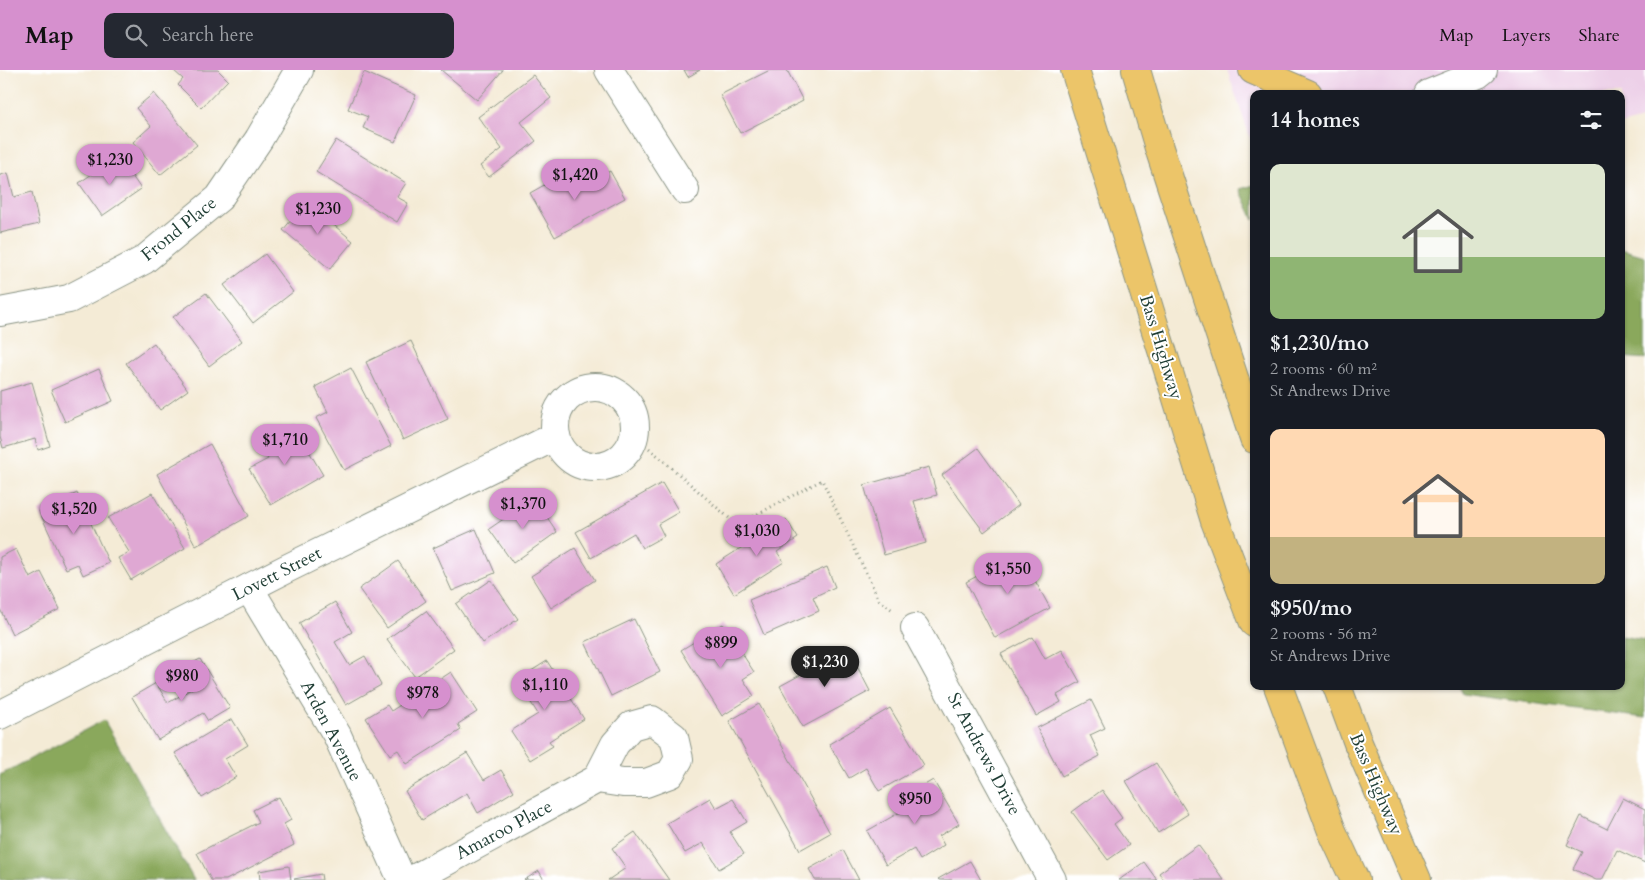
<!DOCTYPE html>
<html lang="en">
<head>
<meta charset="utf-8">
<style>
  :root { --surface:#171b24; --page:#242831; --text:#f1f3f6; --muted:#9ea1a6; --accent:#d690ce }
  body { margin:0; font-family:Cardo,serif; background:var(--page); color:var(--text); height:100vh; display:flex; flex-direction:column; font-size:19px; white-space:nowrap }
  * { box-sizing:border-box; margin:0 }
  p { font-size:16px; color:var(--muted) }
  .icon { flex:none; width:28px; height:28px; fill:none; stroke:currentColor; stroke-width:2; stroke-linecap:round; stroke-linejoin:round }
  .map { position:relative; flex:1; overflow:hidden }
  .side { position:absolute; left:1250px; top:20px; width:375px; height:600px; display:flex; flex-direction:column; background:var(--surface); border-radius:10px; box-shadow:0 1px 4px #0004 }
  .side>* { flex:none }
  .price { position:absolute; translate:-50% -42px; padding:0 11px; border-radius:18px; background:var(--accent); color:#111; font-size:16px; line-height:32px; filter:drop-shadow(0 1px 2px #0008) }
  .price::after { content:''; position:absolute; left:50%; top:30px; width:15px; height:11px; margin-left:-8px; background:inherit; clip-path:polygon(0 0,100% 0,50% 100%) }
  .price.current { background:#222; color:#fff }
  ul { padding:0; list-style:none }
  li { display:grid; align-content:center; gap:10px; height:265px; padding:0 20px }
  li span { display:grid; place-items:center; height:155px; border-radius:10px; color:#555 }
  li>.icon { margin-inline-start:auto }
  span .icon { width:90px; height:90px; fill:#fffc; stroke-width:1 }
  li b { font-size:21px }
  h2 { display:flex; justify-content:space-between; align-items:center; height:60px; padding:0 20px; font-size:21px }
  header { display:flex; align-items:center; gap:30px; box-sizing:border-box; height:70px; padding:0 25px; background:var(--accent); color:#111 }
  header strong { font-size:24px }
  nav { display:flex; gap:28px; margin-inline-start:auto; font-size:18px }
  .search { width:350px; height:45px; background:var(--page); display:flex; align-items:center; gap:12px; box-sizing:border-box; padding:0 18px; border-radius:10px; color:var(--muted); font-size:19px }
  .map>svg:first-child { display:block }
</style>
</head>
<body>
<header>
<strong>Map</strong>
<div class="search"><svg class="icon" aria-label="search" viewBox="0 0 24 24"><circle cx="10" cy="10" r="6"/><path d="M15 15l6 6"/></svg>Search here</div>
<nav><a>Map</a><a>Layers</a><a>Share</a></nav>
</header>
<div class="map">
<svg width="1645" height="810" viewBox="0 0 1645 810">
  <rect width="100%" height="100%" fill="#fff"/>
  <filter id="ink" filterUnits="userSpaceOnUse"><feTurbulence type="fractalNoise" baseFrequency=".02" numOctaves="2"/><feDisplacementMap in="SourceGraphic" scale="10" xChannelSelector="R" yChannelSelector="G"/><feConvolveMatrix kernelMatrix="1 2 1 2 8 2 1 2 1" color-interpolation-filters="sRGB"/></filter>
  <filter id="wash" filterUnits="userSpaceOnUse"><feTurbulence type="fractalNoise" baseFrequency=".0096" numOctaves="4" result="noise"/><feDisplacementMap in="SourceGraphic" scale="20" xChannelSelector="R" yChannelSelector="G"/><feGaussianBlur stdDeviation="1.12" result="paint"/><feColorMatrix in="noise" values="0 0 0 0 0 0 0 0 0 0 0 0 0 0 0 0 0 1.4 0 .05"/><feComposite in="paint" operator="in"/></filter>
  <g filter="url(#wash)">
    <rect width="100%" height="100%" fill="#f4ebd6"/>
    <polygon fill="#edd0e8" points="1227,0 1645,0 1645,48 1621,55 1621,24 1254,24 1254,79"/>
    <g fill="#8aa85b" stroke="#547248">
      <polygon points="1254,115 1254,150 1240,119"/>
      <polygon points="1621,179 1645,186 1645,289 1621,287"/>
      <polygon points="1621,566 1645,570 1645,648 1463,624 1459,616 1621,616"/>
      <polygon points="104,650 194,810 0,810 0,705"/>
    </g>
    <g id="blocks">
      <g fill="#dfa8d3">
        <polygon points="173,0 218,0 228,10 201,38 178,15 183,9"/>
        <polygon points="441,0 503,0 477,30"/>
        <polygon points="684,0 700,0 688,7"/>
        <polygon points="770,0 787,0 803,31 740,63 720,25"/>
        <polygon points="364,2 416,25 395,72 363,58 368,47 348,39"/>
        <polygon points="533,5 551,28 521,52 536,71 489,107 480,96 502,79 478,47"/>
        <polygon points="154,23 197,75 160,105 133,72 151,56 136,38"/>
        <polygon points="336,70 406,113 397,127 408,133 397,152 316,102"/>
        <polygon points="118,86 141,119 102,146 79,113"/>
        <polygon points="610,101 625,128 555,167 530,123 564,104 574,121"/>
        <polygon points="8,103 14,127 32,122 39,154 0,163 0,105"/>
        <polygon points="306,132 353,171 330,199 283,160"/>
        <polygon points="265,184 293,222 253,253 224,215"/>
        <polygon points="206,223 242,271 209,296 173,247"/>
        <polygon points="411,271 448,349 403,370 366,292"/>
        <polygon points="154,273 188,320 160,340 126,293"/>
        <polygon points="351,298 391,376 344,400 316,348 328,342 315,317"/>
        <polygon points="99,299 113,331 65,352 51,320"/>
        <polygon points="32,312 50,376 38,380 35,369 3,378 0,367 0,321"/>
        <polygon points="294,356 323,405 271,435 249,399 268,389 260,376"/>
        <polygon points="210,374 249,446 196,476 157,404"/>
        <polygon points="978,378 1019,435 984,462 942,405"/>
        <polygon points="929,397 937,425 914,431 926,473 884,485 864,415"/>
        <polygon points="662,413 679,442 658,454 664,466 642,478 634,463 591,488 576,462"/>
        <polygon points="77,423 109,493 83,505 78,494 66,499 39,441"/>
        <polygon points="152,423 185,478 131,510 118,488 129,482 108,448"/>
        <polygon points="534,428 557,462 513,493 489,459"/>
        <polygon points="786,449 798,468 777,482 784,492 734,524 716,494"/>
        <polygon points="476,459 495,503 452,521 433,478"/>
        <polygon points="575,478 595,510 551,538 531,506"/>
        <polygon points="16,479 30,508 41,502 60,539 12,564 0,539 0,487"/>
        <polygon points="1020,483 1050,538 995,568 966,512"/>
        <polygon points="398,491 426,531 387,558 359,519"/>
        <polygon points="827,497 835,517 813,527 819,541 764,565 749,530"/>
        <polygon points="491,510 518,549 483,573 456,534"/>
        <polygon points="335,532 352,562 335,572 349,595 365,586 381,615 346,635 299,553"/>
        <polygon points="426,541 454,579 415,607 387,569"/>
        <polygon points="634,549 660,602 611,626 585,572"/>
        <polygon points="723,554 754,602 743,609 754,626 722,646 681,580"/>
        <polygon points="1033,567 1045,589 1062,580 1080,612 1057,625 1061,632 1036,646 1001,584"/>
        <polygon points="848,579 870,621 803,657 780,616"/>
        <polygon points="200,589 230,638 208,651 203,643 158,670 132,627 156,613 168,633 193,618 182,599"/>
        <polygon points="547,591 584,649 549,671 553,676 530,690 511,661 538,644 517,610"/>
        <polygon points="451,602 477,642 458,654 461,660 407,694 398,680 390,685 366,648 387,635 391,641"/>
        <polygon points="1091,630 1105,658 1090,665 1100,686 1062,706 1037,658"/>
        <polygon points="759,634 830,763 800,780 729,651"/>
        <polygon points="890,638 924,695 879,721 866,698 849,708 829,674"/>
        <polygon points="232,649 248,675 225,689 236,707 202,728 175,683"/>
        <polygon points="467,683 484,710 501,700 514,721 478,743 467,723 422,750 405,721"/>
        <polygon points="1156,693 1188,744 1158,763 1126,711"/>
        <polygon points="933,710 959,754 939,766 944,775 920,790 914,779 886,795 867,761 902,741 896,732"/>
        <polygon points="1102,720 1122,748 1114,754 1129,775 1108,790 1072,742"/>
        <polygon points="279,727 291,750 284,754 294,775 226,810 211,810 197,783 259,752 253,740"/>
        <polygon points="710,728 716,738 733,729 747,752 730,762 744,784 719,799 703,773 685,783 667,753"/>
        <polygon points="1623,728 1645,739 1645,793 1617,780 1602,810 1596,810 1573,799 1582,782 1567,775 1581,746 1607,759"/>
        <polygon points="635,762 669,810 608,810 626,798 612,778"/>
        <polygon points="1198,775 1224,810 1164,810 1159,803"/>
        <polygon points="843,780 859,810 815,810 809,799"/>
        <polygon points="970,791 981,810 939,810 938,809"/>
        <polygon points="1144,792 1157,810 1119,810"/>
        <polygon points="289,796 291,810 260,810 259,801"/>
        <polygon points="539,801 544,810 524,810"/>
        <polygon points="321,804 322,810 295,810 294,809"/>
      </g>
    </g>
  </g>
  <g filter="url(#ink)">
    <use href="#blocks" fill-opacity="0" stroke="#8a9485" stroke-width="1"/>
    <g fill="none" stroke-linecap="round" stroke-linejoin="round">
      <g stroke="#8a9485" stroke-width="30">
        <g id="minor">
          <polyline points="609,0 685,120"/>
          <polyline points="0,242 69,229 144,190 219,128 259,69 299,0"/>
          <circle cx="595" cy="357" r="40"/>
          <polyline points="249,518 337,665 402,810"/>
          <polyline points="915,558 1052,810"/>
          <polyline points="0,645 286,499 556,366"/>
          <polyline points="412,810 597,709 615,674 631,656 652,650 674,667 679,689 670,704 646,713 623,713 597,709"/>
        </g>
      </g>
      <g stroke="#8a9485" stroke-width="30">
        <polyline id="tertiary" points="1429,24 1478,4 1483,0"/>
      </g>
      <g stroke="#8a9485" stroke-width="30">
        <g id="motorway">
          <polyline points="1075,0 1215,451 1254,553"/>
          <polyline points="1136,0 1159,78 1254,369"/>
          <polyline points="1253,0 1308,24"/>
          <polyline points="1278,616 1332,761 1355,810"/>
          <polyline points="1337,616 1358,673 1417,810"/>
        </g>
      </g>
      <polyline stroke="#8a9485" stroke-width="3" stroke-dasharray="1 4" stroke-linecap="butt" points="634,365 737,455 822,410 879,530 894,541"/>
      <use href="#minor" stroke="#fff" stroke-width="28"/>
      <use href="#tertiary" stroke="#fff" stroke-width="28"/>
      <use href="#motorway" stroke="#ecc569" stroke-width="28"/>
    </g>
  </g>
  <g text-anchor="middle" dominant-baseline="central" stroke-width="4" stroke-linejoin="round" paint-order="stroke">
    <g font-size="18" fill="#1f3d34" stroke="#fff">
      <text transform="translate(179 159) rotate(-39)">Frond Place</text>
      <text transform="translate(1161 277) rotate(73)">Bass Highway</text>
      <text transform="translate(277 504) rotate(-27)">Lovett Street</text>
      <text transform="translate(331 661) rotate(62)">Arden Avenue</text>
      <text transform="translate(984 684) rotate(62)">St Andrews Drive</text>
      <text transform="translate(1376 714) rotate(67)">Bass Highway</text>
      <text transform="translate(504 760) rotate(-28)">Amaroo Place</text>
    </g>
  </g>
</svg>
<b class="price" style="left:110px;top:116px">$1,230</b>
<b class="price" style="left:575px;top:131px">$1,420</b>
<b class="price" style="left:318px;top:165px">$1,230</b>
<b class="price" style="left:285px;top:396px">$1,710</b>
<b class="price" style="left:523px;top:460px">$1,370</b>
<b class="price" style="left:74px;top:465px">$1,520</b>
<b class="price" style="left:757px;top:487px">$1,030</b>
<b class="price" style="left:1008px;top:525px">$1,550</b>
<b class="price" style="left:721px;top:599px">$899</b>
<b class="price current" style="left:825px;top:618px">$1,230</b>
<b class="price" style="left:182px;top:632px">$980</b>
<b class="price" style="left:545px;top:641px">$1,110</b>
<b class="price" style="left:423px;top:649px">$978</b>
<b class="price" style="left:915px;top:755px">$950</b>
<section class="side">
<h2>14 homes<svg class="icon" aria-label="filters" viewBox="0 0 24 24"><path d="M4 7h16M4 17h16"/><circle cx="9" cy="7" r="2"/><circle cx="15" cy="17" r="2"/></svg></h2>
<ul>
<li><span style="background:linear-gradient(#dfe7d0 60%,#8fb573 0)"><svg class="icon" aria-label="home" viewBox="0 0 24 24"><path d="M3 11l9-7 9 7M6 9v11h12V9"/></svg></span><div><b>$1,230/mo</b><p>2 rooms · 60 m²</p><p>St Andrews Drive</p></div></li>
<li><span style="background:linear-gradient(#ffd9b3 70%,#c2b280 0)"><svg class="icon" aria-label="home" viewBox="0 0 24 24"><path d="M3 11l9-7 9 7M6 9v11h12V9"/></svg></span><div><b>$950/mo</b><p>2 rooms · 56 m²</p><p>St Andrews Drive</p></div></li>
</ul>
</section>
</div>
</body>
</html>
